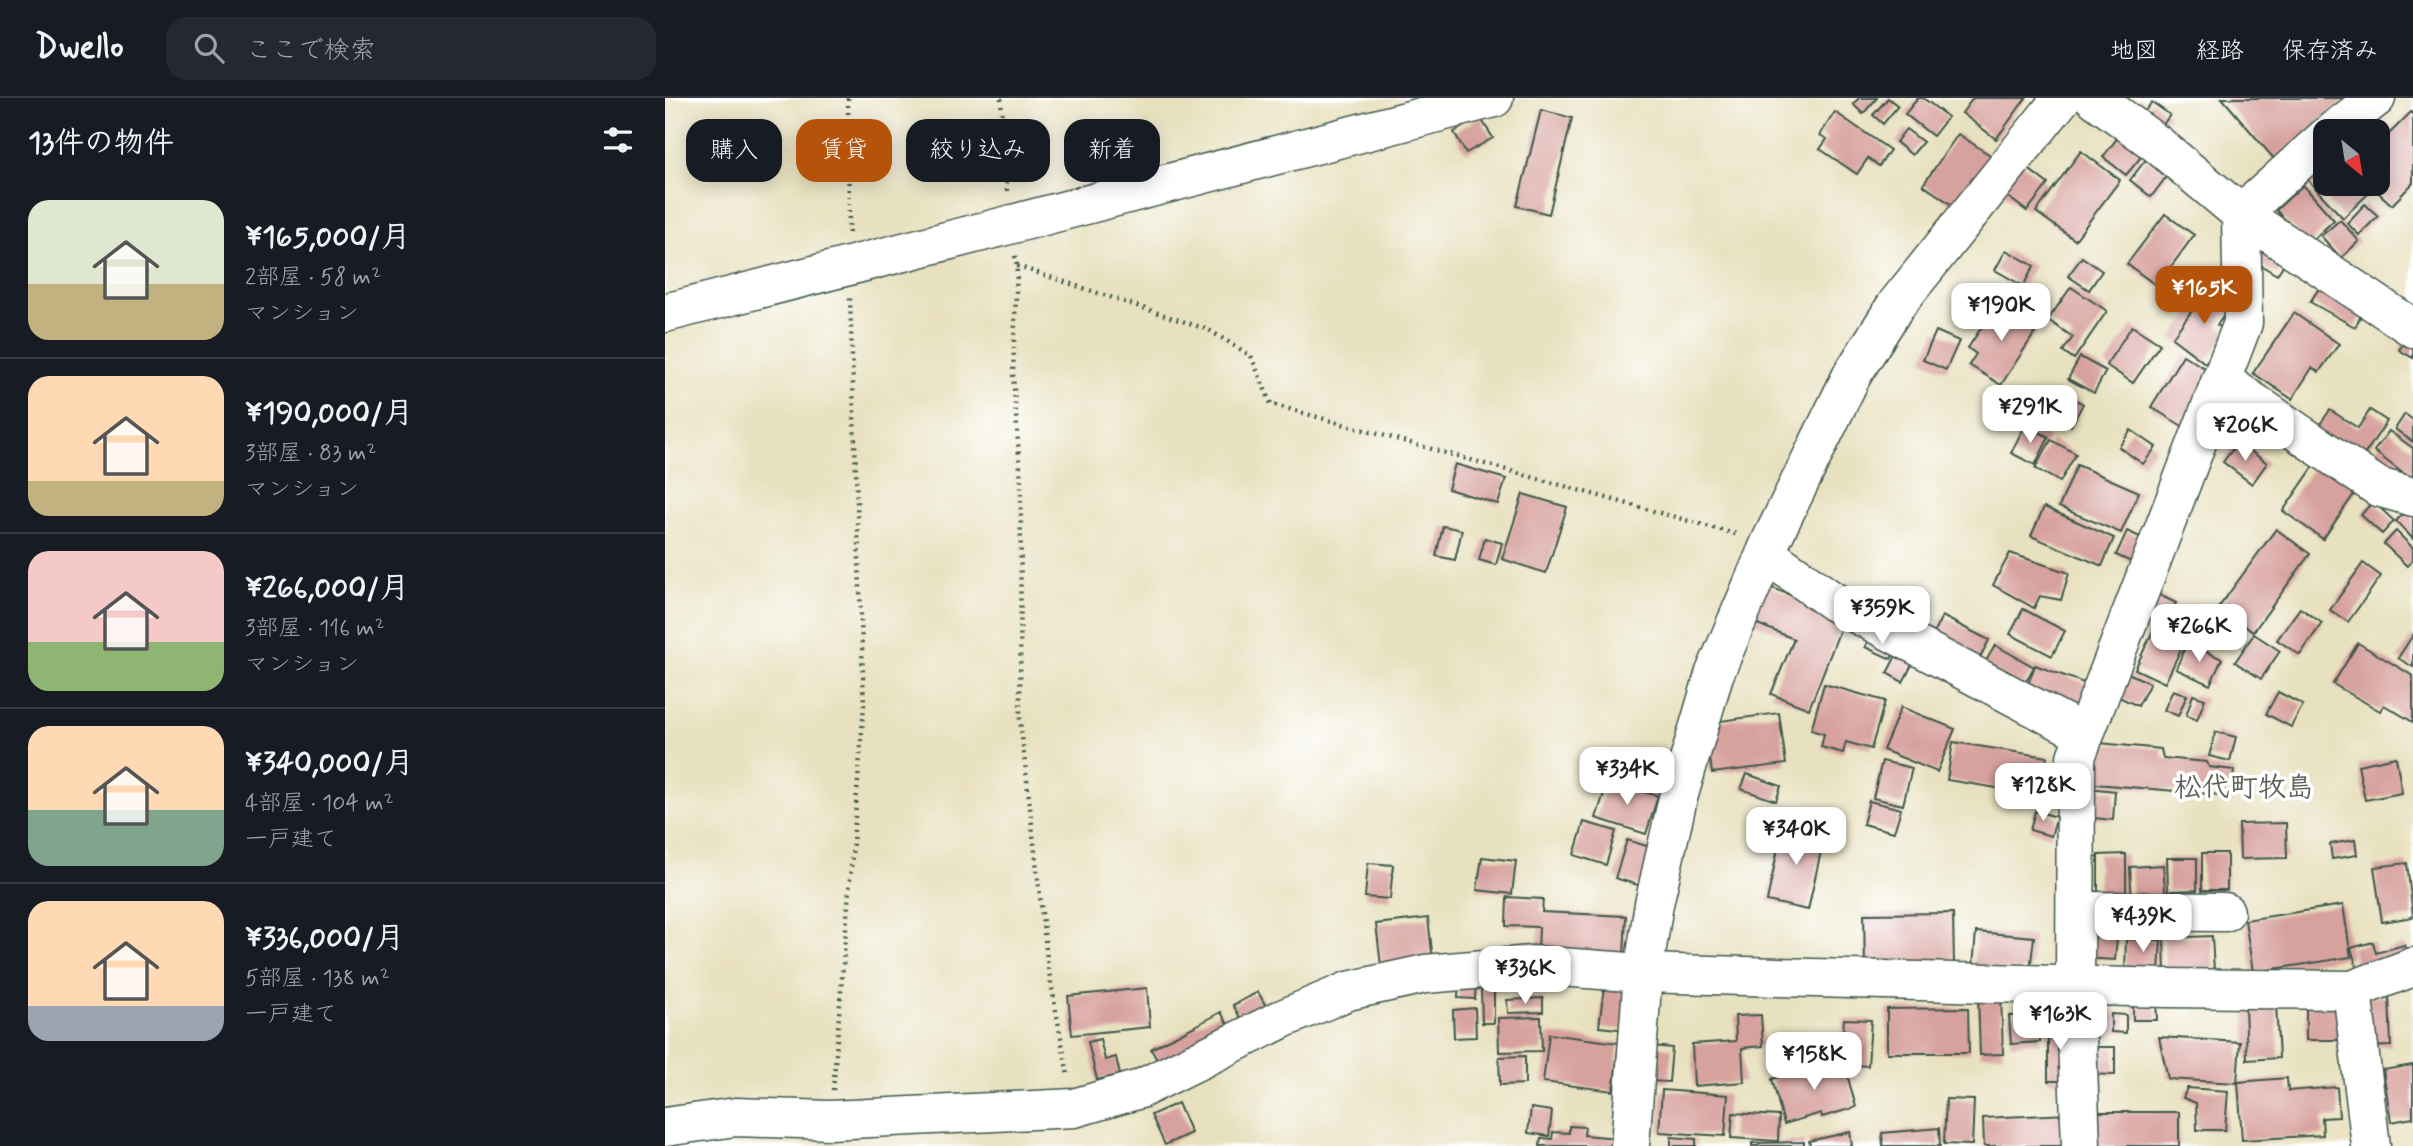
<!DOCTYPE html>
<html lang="ja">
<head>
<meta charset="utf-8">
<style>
  :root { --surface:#171b24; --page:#242831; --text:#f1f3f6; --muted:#9ea1a6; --line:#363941; --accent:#b45309 }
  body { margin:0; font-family:Mynerve,"Klee One",sans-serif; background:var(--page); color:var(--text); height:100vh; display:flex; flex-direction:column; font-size:26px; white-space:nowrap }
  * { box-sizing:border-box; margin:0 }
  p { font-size:23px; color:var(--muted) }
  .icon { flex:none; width:38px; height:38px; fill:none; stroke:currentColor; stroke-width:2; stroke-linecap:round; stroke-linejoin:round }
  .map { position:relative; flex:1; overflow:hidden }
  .panel { display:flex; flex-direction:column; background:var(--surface); width:665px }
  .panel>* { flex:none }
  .banner { position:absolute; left:21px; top:21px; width:665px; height:63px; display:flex; gap:14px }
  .needle { width:46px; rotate:150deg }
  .buttons { position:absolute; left:1648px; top:21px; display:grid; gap:14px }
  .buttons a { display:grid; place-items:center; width:77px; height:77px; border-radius:14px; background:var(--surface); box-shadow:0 4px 18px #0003; font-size:35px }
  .price { position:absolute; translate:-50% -60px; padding:0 16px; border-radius:14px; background:#fff; color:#222; font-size:23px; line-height:46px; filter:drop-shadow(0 2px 4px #0008) }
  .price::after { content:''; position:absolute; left:50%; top:42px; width:21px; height:16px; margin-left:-10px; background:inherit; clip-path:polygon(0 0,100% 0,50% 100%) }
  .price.current { background:var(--accent); color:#fff }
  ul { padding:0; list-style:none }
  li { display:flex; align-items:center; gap:21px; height:175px; padding:0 28px }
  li+li { border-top:2px solid var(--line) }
  li span { display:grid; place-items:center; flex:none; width:196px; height:140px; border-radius:21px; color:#555 }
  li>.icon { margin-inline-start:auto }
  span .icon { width:84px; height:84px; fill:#fffc; stroke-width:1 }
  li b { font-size:30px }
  h2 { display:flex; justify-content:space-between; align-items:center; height:84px; padding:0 28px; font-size:30px }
  .pill { padding:0 24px; border-radius:21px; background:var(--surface); box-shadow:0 4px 18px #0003; font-size:24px; line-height:63px }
  .pill.current { background:var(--accent); color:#fff }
  header { display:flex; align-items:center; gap:42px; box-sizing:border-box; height:98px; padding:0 35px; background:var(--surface); border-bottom:2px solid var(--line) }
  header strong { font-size:33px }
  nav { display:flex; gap:38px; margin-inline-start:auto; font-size:24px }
  .search { width:490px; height:63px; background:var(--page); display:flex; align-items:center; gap:18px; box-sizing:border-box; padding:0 24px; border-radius:21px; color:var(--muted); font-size:26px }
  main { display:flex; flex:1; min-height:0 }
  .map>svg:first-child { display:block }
</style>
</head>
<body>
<header>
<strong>Dwello</strong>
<div class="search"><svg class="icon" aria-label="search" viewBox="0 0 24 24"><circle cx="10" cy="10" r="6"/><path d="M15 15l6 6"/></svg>ここで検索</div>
<nav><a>地図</a><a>経路</a><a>保存済み</a></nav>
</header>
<main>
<section class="panel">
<h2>13件の物件<svg class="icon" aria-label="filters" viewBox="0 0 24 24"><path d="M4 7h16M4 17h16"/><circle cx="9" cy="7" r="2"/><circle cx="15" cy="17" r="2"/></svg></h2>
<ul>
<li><span style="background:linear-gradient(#dfe7d0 60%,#c2b280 0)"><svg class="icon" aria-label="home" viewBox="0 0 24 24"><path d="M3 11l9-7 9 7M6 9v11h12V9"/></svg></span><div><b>¥165,000/月</b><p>2部屋 · 58 m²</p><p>マンション</p></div></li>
<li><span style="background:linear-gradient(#ffd9b3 75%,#c2b280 0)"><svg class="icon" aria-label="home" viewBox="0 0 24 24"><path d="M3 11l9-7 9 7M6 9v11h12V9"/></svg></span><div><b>¥190,000/月</b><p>3部屋 · 83 m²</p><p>マンション</p></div></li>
<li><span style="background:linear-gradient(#f6c9c9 65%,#8fb573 0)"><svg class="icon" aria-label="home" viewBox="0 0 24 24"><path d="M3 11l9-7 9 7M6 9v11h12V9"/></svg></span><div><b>¥266,000/月</b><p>3部屋 · 116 m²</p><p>マンション</p></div></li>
<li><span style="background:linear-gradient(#ffd9b3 60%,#7fa58c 0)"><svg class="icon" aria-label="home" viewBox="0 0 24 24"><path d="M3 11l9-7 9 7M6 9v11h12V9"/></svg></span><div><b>¥340,000/月</b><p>4部屋 · 104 m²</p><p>一戸建て</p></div></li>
<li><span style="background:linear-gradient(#ffd9b3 75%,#9aa5b1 0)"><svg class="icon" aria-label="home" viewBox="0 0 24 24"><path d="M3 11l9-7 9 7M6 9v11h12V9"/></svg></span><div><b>¥336,000/月</b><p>5部屋 · 138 m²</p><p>一戸建て</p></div></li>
</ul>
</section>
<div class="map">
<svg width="1748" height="1048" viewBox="0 0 1748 1048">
  <rect width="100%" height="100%" fill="#fff"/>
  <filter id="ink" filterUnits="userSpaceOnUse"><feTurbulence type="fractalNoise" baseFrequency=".0143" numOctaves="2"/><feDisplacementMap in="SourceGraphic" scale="14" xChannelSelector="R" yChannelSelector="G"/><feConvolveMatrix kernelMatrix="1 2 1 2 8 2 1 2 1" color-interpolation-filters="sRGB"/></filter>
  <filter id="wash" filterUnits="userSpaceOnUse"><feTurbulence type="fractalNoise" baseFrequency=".00686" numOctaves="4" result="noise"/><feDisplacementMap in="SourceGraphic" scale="28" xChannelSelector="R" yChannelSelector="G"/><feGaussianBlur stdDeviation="1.57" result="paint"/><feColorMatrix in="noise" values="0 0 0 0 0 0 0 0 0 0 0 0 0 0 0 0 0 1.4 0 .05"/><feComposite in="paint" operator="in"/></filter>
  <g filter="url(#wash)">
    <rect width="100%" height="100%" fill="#e8e1bf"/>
    <g id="blocks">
      <g fill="#d7a19d">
        <polygon points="1194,0 1212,0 1198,16 1188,6"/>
        <polygon points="1223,0 1233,8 1218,26 1208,17"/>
        <polygon points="1253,0 1258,0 1283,19 1268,38 1240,16"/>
        <polygon points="1308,0 1361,0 1331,41 1297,15"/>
        <polygon points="1557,0 1677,0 1679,3 1610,62"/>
        <polygon points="1487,4 1505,17 1494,32 1476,18"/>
        <polygon points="876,12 907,20 884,116 852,108"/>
        <polygon points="1170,14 1225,52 1214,68 1203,60 1192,76 1155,51 1162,41 1155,37"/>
        <polygon points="1746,14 1748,17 1748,85 1727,107 1704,86 1713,86 1713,47"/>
        <polygon points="815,19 828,40 801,55 789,34"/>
        <polygon points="1241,31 1258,44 1247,57 1231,44"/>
        <polygon points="1457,34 1481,53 1461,77 1438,59"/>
        <polygon points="1293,36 1328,59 1293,111 1258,87"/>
        <polygon points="1661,51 1661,86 1700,86 1706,93 1678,120 1636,75"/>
        <polygon points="1416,53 1455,82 1410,142 1371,114"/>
        <polygon points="1486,55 1507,71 1486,99 1465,82"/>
        <polygon points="1357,66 1383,86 1362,113 1335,93"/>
        <polygon points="1638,87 1669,122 1643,147 1611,112"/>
        <polygon points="1700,106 1713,118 1694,137 1682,125"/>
        <polygon points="1500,116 1529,137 1492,188 1462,166"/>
        <polygon points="1675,122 1694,143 1676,160 1656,138"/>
        <polygon points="1597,139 1625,156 1612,177 1584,160"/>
        <polygon points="1341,152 1369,168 1358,188 1330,172"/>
        <polygon points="1417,159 1437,173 1424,192 1403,178"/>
        <polygon points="1663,177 1703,205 1690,229 1645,204"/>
        <polygon points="1406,189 1442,213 1409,261 1398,253 1408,239 1383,222"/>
        <polygon points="1544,189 1567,207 1552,227 1563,234 1540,265 1507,240"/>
        <polygon points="1333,204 1373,230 1336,287 1304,267 1311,256 1303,250"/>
        <polygon points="1629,215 1674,246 1654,274 1647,270 1627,301 1588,275"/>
        <polygon points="1467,228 1495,246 1468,285 1441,267"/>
        <polygon points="1748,231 1748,260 1734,252"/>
        <polygon points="1271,233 1294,243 1281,272 1258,262"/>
        <polygon points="1518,257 1551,277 1519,329 1486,309"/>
        <polygon points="1415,259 1441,273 1429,295 1403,281"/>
        <polygon points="1397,294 1418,306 1406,328 1385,316"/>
        <polygon points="1665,312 1693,330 1705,312 1722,323 1691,369 1646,339"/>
        <polygon points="1740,316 1748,322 1748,344 1730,331"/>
        <polygon points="1360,327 1384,339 1370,367 1346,355"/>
        <polygon points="1466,332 1491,349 1478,366 1454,349"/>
        <polygon points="1724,333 1748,350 1748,383 1709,353"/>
        <polygon points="1386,342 1411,356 1395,384 1370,370"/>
        <polygon points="1573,344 1602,365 1587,386 1558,364"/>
        <polygon points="1656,358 1696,386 1658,441 1618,413"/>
        <polygon points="790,366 841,381 833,406 783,391"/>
        <polygon points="1412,367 1474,394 1456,435 1394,409"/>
        <polygon points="858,396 902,409 881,475 837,461"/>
        <polygon points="1708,403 1729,423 1717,436 1696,417"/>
        <polygon points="1748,406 1748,441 1731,423"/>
        <polygon points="1379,409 1449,440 1437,468 1366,438"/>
        <polygon points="778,428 797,432 790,462 771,458"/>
        <polygon points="1611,431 1645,456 1588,534 1554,509"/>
        <polygon points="1462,433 1488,445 1477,469 1451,457"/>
        <polygon points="1731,433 1748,450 1748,462 1742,468 1719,446"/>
        <polygon points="820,440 837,445 831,467 814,462"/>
        <polygon points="1345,455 1404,475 1396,502 1375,498 1369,510 1328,487"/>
        <polygon points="1698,465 1716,478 1683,524 1665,512"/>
        <polygon points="1100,487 1180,519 1144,611 1106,596 1129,541 1085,523"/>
        <polygon points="1484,492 1511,505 1501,521 1477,508"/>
        <polygon points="1635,510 1657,525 1635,557 1612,542"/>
        <polygon points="1358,511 1400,533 1387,558 1345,536"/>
        <polygon points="1277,518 1324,542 1307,575 1260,552"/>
        <polygon points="1493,522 1523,536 1500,585 1470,571"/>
        <polygon points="1207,535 1234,546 1226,561 1200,549"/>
        <polygon points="1589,536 1615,553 1596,581 1570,564"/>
        <polygon points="1748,537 1748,569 1733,560"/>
        <polygon points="1522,545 1557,561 1545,587 1511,571"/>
        <polygon points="1693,545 1748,578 1748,624 1719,607 1715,613 1668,586"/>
        <polygon points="1330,547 1369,569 1351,601 1312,579"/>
        <polygon points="1234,552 1250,561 1238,584 1222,575"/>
        <polygon points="1370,567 1430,589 1415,628 1356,606"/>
        <polygon points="1454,571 1485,585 1473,608 1443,594"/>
        <polygon points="1159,586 1220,603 1206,651 1181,644 1178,655 1156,649 1159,636 1146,632"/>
        <polygon points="1508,592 1522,597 1513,618 1499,612"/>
        <polygon points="1613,594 1638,607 1626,629 1601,616"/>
        <polygon points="1528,597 1540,601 1532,622 1521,618"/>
        <polygon points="1236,609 1290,631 1272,674 1218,652"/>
        <polygon points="1114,615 1121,666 1047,675 1040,625"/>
        <polygon points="1551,634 1571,639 1565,663 1544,658"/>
        <polygon points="1288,644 1382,659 1376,697 1282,682"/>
        <polygon points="1424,644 1496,651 1498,660 1542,664 1544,669 1569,672 1566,698 1420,685"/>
        <polygon points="1731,659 1737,695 1700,702 1693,667"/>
        <polygon points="1217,663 1247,670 1238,707 1208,700"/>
        <polygon points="1082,676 1116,688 1111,703 1076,691"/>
        <polygon points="943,683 993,698 981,736 931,720"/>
        <polygon points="1423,690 1450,693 1448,722 1419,719"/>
        <polygon points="1204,703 1236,711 1229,734 1198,726"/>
        <polygon points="1370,713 1392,719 1386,738 1365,732"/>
        <polygon points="919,724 951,733 941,767 909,757"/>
        <polygon points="1621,725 1622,760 1575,761 1574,726"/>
        <polygon points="1118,726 1160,735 1143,812 1102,803"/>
        <polygon points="962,742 988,750 976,788 950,780"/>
        <polygon points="1690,742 1692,757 1667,761 1665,746"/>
        <rect x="1537" y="755" width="25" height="37"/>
        <polygon points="1461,756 1461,800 1433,800 1433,757"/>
        <polygon points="817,759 851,763 847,796 812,792"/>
        <polygon points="1502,760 1532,760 1532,792 1503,793"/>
        <polygon points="703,765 728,767 725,801 700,799"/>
        <polygon points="1742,765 1748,819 1717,824 1709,769"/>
        <polygon points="1498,767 1501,803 1467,806 1465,769"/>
        <polygon points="842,799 878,801 877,814 961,818 959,858 873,854 874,829 841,828"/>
        <polygon points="1678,807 1686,859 1588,874 1580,822"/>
        <polygon points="1288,815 1289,868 1200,869 1199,816"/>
        <polygon points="763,820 768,862 716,868 711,826"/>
        <polygon points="1311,834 1369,839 1365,873 1308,869"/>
        <polygon points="1419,838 1452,840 1450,862 1418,860"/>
        <polygon points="1547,838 1549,873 1500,875 1499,840"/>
        <polygon points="1461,841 1496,842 1494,872 1460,871"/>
        <polygon points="1708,844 1711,855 1739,847 1744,864 1694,877 1686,850"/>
        <polygon points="794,880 811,881 810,901 793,900"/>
        <polygon points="940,880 967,883 962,932 934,929"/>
        <polygon points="482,890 485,929 407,937 403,898"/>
        <polygon points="816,891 829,891 829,925 817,925"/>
        <polygon points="593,894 606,917 581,930 568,907"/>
        <polygon points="1313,896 1336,896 1338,956 1315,957"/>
        <polygon points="1724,898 1726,948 1698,949 1696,899"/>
        <polygon points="878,900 878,914 843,915 842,902"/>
        <polygon points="1468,901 1491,901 1492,922 1468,922"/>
        <polygon points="1641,904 1679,904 1680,942 1641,942"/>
        <polygon points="1611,906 1614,960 1582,962 1580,908"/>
        <polygon points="810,910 811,939 789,940 788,912"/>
        <polygon points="1303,910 1304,955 1222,955 1222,911"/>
        <polygon points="556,914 567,934 497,971 486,951"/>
        <polygon points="1446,916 1461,917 1461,935 1446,934"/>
        <polygon points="1096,917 1098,948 1077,950 1079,984 1029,988 1027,946 1071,943 1070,918"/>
        <polygon points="1374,917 1375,944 1346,946 1344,918"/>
        <polygon points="876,919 877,953 834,954 833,920"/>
        <polygon points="1179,921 1206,922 1203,968 1175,966"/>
        <rect x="1383" y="925" width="24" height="58"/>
        <polygon points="884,936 954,945 948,993 878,984"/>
        <polygon points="1494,939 1575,944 1572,985 1503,981"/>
        <polygon points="435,941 440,962 451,959 455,977 432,982 423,944"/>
        <polygon points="987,948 1007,950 1004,984 984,983"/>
        <polygon points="1421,949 1450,949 1450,977 1421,976"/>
        <polygon points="860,958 860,986 835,987 834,959"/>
        <polygon points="1161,958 1165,973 1180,969 1191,1009 1157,1019 1156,1015 1119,1026 1107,981 1137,973 1135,966"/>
        <polygon points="1748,967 1748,1020 1726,1024 1718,972"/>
        <polygon points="1622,980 1623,993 1672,989 1674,1019 1657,1020 1658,1037 1577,1042 1573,984"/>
        <polygon points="1522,990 1563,993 1560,1032 1532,1032 1531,1005 1518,1000"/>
        <polygon points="997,992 1063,997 1060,1038 994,1034"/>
        <polygon points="1281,1001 1309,1002 1307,1047 1279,1046"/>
        <polygon points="513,1005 526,1035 500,1047 486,1017"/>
        <polygon points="866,1010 887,1013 884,1038 863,1035"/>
        <rect x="1431" y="1014" width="83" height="34"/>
        <polygon points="1068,1015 1114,1018 1113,1043 1066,1040"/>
        <polygon points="1405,1016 1407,1048 1319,1048 1318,1020"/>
        <polygon points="904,1028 920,1029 919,1037 953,1040 952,1048 875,1048 876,1040 887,1041 888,1034 904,1035"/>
        <polygon points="1274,1030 1275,1048 1218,1048 1217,1035"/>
        <polygon points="1185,1034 1187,1048 1145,1048 1144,1043"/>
        <polygon points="1006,1039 1031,1041 1031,1048 1006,1048"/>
        <polygon points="1139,1044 1139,1048 1087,1048 1087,1045"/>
      </g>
    </g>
  </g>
  <g filter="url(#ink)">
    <use href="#blocks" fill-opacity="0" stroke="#3d5649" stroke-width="2"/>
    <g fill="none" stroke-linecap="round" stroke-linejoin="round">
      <g stroke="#3d5649" stroke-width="41">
        <g id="minor">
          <polyline points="1429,0 1492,46 1576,116 1748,230"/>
          <polyline points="1668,33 1711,0"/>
          <polyline points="0,215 344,127 829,0"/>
          <polyline points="1556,282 1713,389 1748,399"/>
          <polyline points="1101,456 1169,504 1420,636"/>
          <polyline points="1411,813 1560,814"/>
          <polyline points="1687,892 1706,1048"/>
          <polyline points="0,1029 71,1019 165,1022 409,1010 475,991 617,921 683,893 760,876 867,867 978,875 1501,890 1687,892 1748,869"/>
          <polyline points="965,1048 978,875 989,806 1013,700 1049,577 1105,445 1187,277 1231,207 1397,0"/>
          <polyline points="1416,1048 1410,887 1411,659 1578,225 1576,116 1661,39"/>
        </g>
      </g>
      <g stroke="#3d5649" stroke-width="4.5" stroke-dasharray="2 5" stroke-linecap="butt">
        <polyline points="183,0 184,136"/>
        <polyline points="336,0 342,93"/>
        <polyline points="350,158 352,168 348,276 356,385 355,621 383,869 403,978"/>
        <polyline points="352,168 544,232 586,258 606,306 1074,437"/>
        <polyline points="168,992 199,608 185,200"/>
      </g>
      <use href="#minor" stroke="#fff" stroke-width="38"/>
    </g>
  </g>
  <g text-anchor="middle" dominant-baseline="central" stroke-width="7" stroke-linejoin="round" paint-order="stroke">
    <g font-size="28" font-weight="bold" fill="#5f6059" stroke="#fff">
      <text x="1579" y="690">松代町牧島</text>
    </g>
  </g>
</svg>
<div class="buttons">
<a><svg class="needle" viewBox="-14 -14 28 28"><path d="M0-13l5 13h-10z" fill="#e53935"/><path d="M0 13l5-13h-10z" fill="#9ea1a6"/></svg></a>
</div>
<b class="price current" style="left:1539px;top:228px">¥165K</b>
<b class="price" style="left:1336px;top:245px">¥190K</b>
<b class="price" style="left:1365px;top:347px">¥291K</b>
<b class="price" style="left:1580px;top:365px">¥206K</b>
<b class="price" style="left:1217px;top:548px">¥359K</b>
<b class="price" style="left:1534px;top:566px">¥266K</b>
<b class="price" style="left:962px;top:709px">¥334K</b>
<b class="price" style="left:1378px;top:725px">¥128K</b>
<b class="price" style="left:1131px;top:769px">¥340K</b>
<b class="price" style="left:1478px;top:856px">¥439K</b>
<b class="price" style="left:860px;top:908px">¥336K</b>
<b class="price" style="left:1395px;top:954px">¥163K</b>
<b class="price" style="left:1149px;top:994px">¥158K</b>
<div class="banner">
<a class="pill">購入</a>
<a class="pill current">賃貸</a>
<a class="pill">絞り込み</a>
<a class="pill">新着</a>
</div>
</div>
</main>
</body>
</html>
